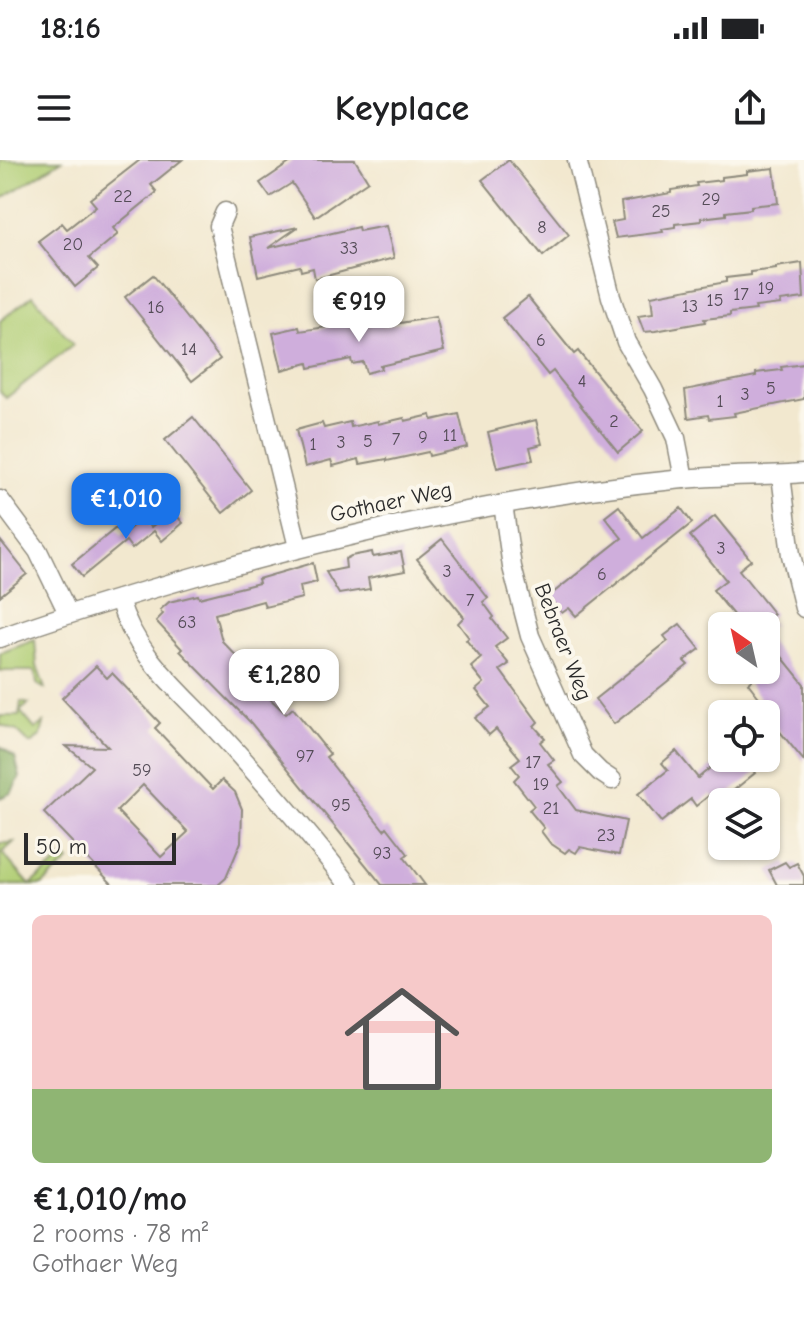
<!DOCTYPE html>
<html lang="en">
<head>
<meta charset="utf-8">
<style>
  :root { --surface:#fff; --page:#f2f2f2; --text:#202124; --muted:#757577; --line:#e0e0e0; --accent:#1a73e8 }
  body { margin:0; font-family:"Comic Neue",sans-serif; background:var(--page); color:var(--text); height:100vh; display:flex; flex-direction:column; font-size:30px; white-space:nowrap }
  * { box-sizing:border-box; margin:0 }
  p { font-size:26px; color:var(--muted) }
  .icon { flex:none; width:44px; height:44px; fill:none; stroke:currentColor; stroke-width:2; stroke-linecap:round; stroke-linejoin:round }
  .map { position:relative; height:725px; overflow:hidden }
  .sheet { display:flex; flex-direction:column; background:var(--surface); flex:1 }
  .sheet>* { flex:none }
  .needle { width:52px; rotate:326deg }
  .controls { position:absolute; left:708px; top:452px; display:grid; gap:16px }
  .controls a { display:grid; place-items:center; width:72px; height:72px; border-radius:12px; background:var(--surface); box-shadow:0 2px 6px #0004; font-size:40px }
  .scale { position:absolute; left:24px; bottom:20px; width:152px; box-sizing:border-box; padding-left:8px; border:4px solid #2b2b2b; border-top:0; font-size:22px; line-height:28px; white-space:nowrap; color:#2b2b2b; -webkit-text-stroke:6px #fbf7ec; paint-order:stroke }
  .price { position:absolute; translate:-50% -68px; padding:0 18px; border-radius:16px; background:#fff; color:#222; font-size:26px; line-height:52px; filter:drop-shadow(0 2px 4px #0008) }
  .price::after { content:''; position:absolute; left:50%; top:48px; width:24px; height:18px; margin-left:-12px; background:inherit; clip-path:polygon(0 0,100% 0,50% 100%) }
  .price.current { background:var(--accent); color:#fff }
  ul { padding:0; list-style:none }
  li { display:grid; align-content:center; gap:16px; height:424px; padding:0 32px }
  li+li { border-top:2px solid var(--line) }
  li span { display:grid; place-items:center; height:248px; border-radius:12px; color:#555 }
  li>.icon { margin-inline-start:auto }
  span .icon { width:144px; height:144px; fill:#fffc; stroke-width:1 }
  li b { font-size:34px }
  .status { display:flex; justify-content:space-between; align-items:center; height:56px; padding:0 40px; background:var(--surface); direction:ltr }
  .status svg { height:22px; fill:currentColor }
  header { display:flex; justify-content:space-between; align-items:center; height:104px; padding:0 32px; background:var(--surface); font-size:36px; font-weight:800 }
  .map>svg:first-child { display:block }
</style>
</head>
<body>
<div class="status"><b>18:16</b><svg viewBox="0 0 49 12"><path d="M0 12V9h3v3zM5 12V6h3v6zM10 12V3h3v9zM15 12V0h3v12zM26 1h20v11H26zM47 4h2v5h-2z"/></svg></div>
<header><svg class="icon" aria-label="menu" viewBox="0 0 24 24"><path d="M4 6h16M4 12h16M4 18h16"/></svg>Keyplace<svg class="icon" aria-label="share" viewBox="0 0 24 24"><path d="M12 15V3M7 8l5-5 5 5M5 13v7h14v-7"/></svg></header>
<div class="map">
<svg width="804" height="725" viewBox="0 0 804 725">
  <rect width="100%" height="100%" fill="#fbf7ec"/>
  <filter id="ink" filterUnits="userSpaceOnUse"><feTurbulence type="fractalNoise" baseFrequency=".0125" numOctaves="2"/><feDisplacementMap in="SourceGraphic" scale="16" xChannelSelector="R" yChannelSelector="G"/><feConvolveMatrix kernelMatrix="1 2 1 2 8 2 1 2 1" color-interpolation-filters="sRGB"/></filter>
  <filter id="wash" filterUnits="userSpaceOnUse"><feTurbulence type="fractalNoise" baseFrequency=".006" numOctaves="4" result="noise"/><feDisplacementMap in="SourceGraphic" scale="32" xChannelSelector="R" yChannelSelector="G"/><feGaussianBlur stdDeviation="1.8" result="paint"/><feColorMatrix in="noise" values="0 0 0 0 0 0 0 0 0 0 0 0 0 0 0 0 0 1.4 0 .05"/><feComposite in="paint" operator="in"/></filter>
  <g filter="url(#wash)">
    <rect width="100%" height="100%" fill="#f2e8cf"/>
    <g fill="#b1ce74" stroke="#6e7c50" stroke-width="2">
      <polygon points="0,0 62,0 0,40"/>
      <polygon points="33,135 73,185 6,238 0,231 0,161"/>
      <polygon points="35,480 37,506 45,529 37,524 35,511 0,511 0,493"/>
      <polygon points="21,542 29,544 20,551 35,569 44,563 41,575 33,583 29,583 17,571 0,565 0,556 19,556"/>
      <polygon points="14,682 2,693 30,725 64,697 69,701 42,725 0,725 0,684"/>
    </g>
    <polygon fill="#8cb166" stroke="#5c6e48" stroke-width="2" points="0,586 15,597 20,617 11,633 0,638"/>
    <g id="blocks">
      <g fill="#cfaedc" fill-rule="evenodd">
        <polygon points="140,0 182,0 151,25 157,32 113,68 118,74 89,98 98,108 75,127 38,81 62,63 67,69 96,46 90,39"/>
        <polygon points="294,0 355,0 368,21 315,57 292,23 270,37 260,23"/>
        <polygon points="509,0 569,75 543,96 482,20"/>
        <polygon points="774,8 778,43 751,46 751,49 726,52 726,55 701,58 701,61 675,64 675,67 662,69 663,72 616,78 612,62 623,60 621,42 671,33 671,30 697,26 696,23 722,20 722,17 747,14 747,11"/>
        <polygon points="386,66 394,98 315,119 313,108 301,111 300,106 258,116 250,77 298,67 268,88 358,67 359,71"/>
        <polygon points="802,103 804,138 780,141 781,144 755,147 756,150 730,153 730,156 704,159 705,162 655,171 644,172 638,156 653,154 651,136 726,122 726,118 751,115 751,112 776,109 776,107"/>
        <polygon points="153,115 220,199 192,221 125,137"/>
        <polygon points="528,137 574,194 578,191 643,271 618,292 553,211 548,215 502,158"/>
        <polygon points="436,157 444,191 380,206 381,209 366,213 363,202 352,204 351,199 309,208 308,203 282,210 273,173 299,167 300,171 354,163 355,168 381,161 382,166"/>
        <polygon points="804,204 804,239 734,253 735,256 709,259 708,255 688,258 685,230 756,216 756,213 782,210 781,207"/>
        <polygon points="459,254 467,287 429,296 428,292 387,301 387,299 360,304 359,299 333,306 331,300 305,307 296,270 322,263 324,268 350,262 351,267 378,261 378,264 404,258 405,261 431,255 432,260"/>
        <polygon points="193,257 251,330 223,353 165,280"/>
        <polygon points="536,260 542,284 530,287 533,300 497,308 488,272"/>
        <polygon points="619,346 643,378 681,348 692,363 576,456 569,448 562,453 548,437 622,378 605,357"/>
        <polygon points="172,350 183,363 162,381 154,371 132,389 126,381 82,417 72,404 116,368 122,375 143,357 151,367"/>
        <polygon points="715,356 751,400 739,410 774,454 768,459 774,466 742,466 713,430 726,420 690,376"/>
        <polygon points="442,379 488,438 483,442 494,457 492,459 507,478 495,487 509,504 500,510 538,562 534,566 545,578 540,582 554,600 548,604 563,622 558,626 576,650 626,661 619,695 580,687 576,693 569,689 565,693 550,683 541,671 544,668 529,650 534,646 514,620 519,615 511,605 520,598 496,569 489,575 475,558 490,547 476,530 484,523 471,507 481,498 466,480 469,478 458,463 464,457 417,399"/>
        <polygon points="0,380 27,414 0,436"/>
        <polygon points="372,392 373,397 401,392 405,411 368,418 370,429 339,434 326,412 346,408 345,399 351,396"/>
        <polygon points="313,403 317,422 300,426 302,438 265,447 263,441 215,454 222,481 248,508 243,513 286,554 293,548 330,594 326,597 384,670 387,667 408,694 404,697 425,725 382,725 251,563 180,491 182,489 156,461 163,454 160,450 169,442 198,435 199,438 259,423 258,419"/>
        <polygon points="680,464 700,489 684,501 688,505 614,564 595,539 668,481 664,476"/>
        <polygon points="766,477 804,524 804,601 767,556 771,553 748,523 752,520 750,510 766,510"/>
        <path d="M 96,506 L 107,518 L 112,513 L 160,563 L 155,568 L 213,629 L 222,620 L 235,632 L 242,649 L 241,682 L 226,718 L 218,725 L 113,725 L 44,653 L 92,607 L 66,586 L 108,587 L 62,538 ZM 143,625 L 188,672 L 161,697 L 117,651 Z"/>
        <polygon points="676,591 698,618 722,598 743,598 755,613 718,643 711,634 696,646 691,639 661,662 638,634 668,610 662,603"/>
        <polygon points="785,702 789,707 797,703 804,716 804,725 777,725 769,710"/>
      </g>
    </g>
  </g>
  <g filter="url(#ink)">
    <use href="#blocks" fill-opacity="0" stroke="#8e8a7d" stroke-width="2"/>
    <g fill="none" stroke-linecap="round" stroke-linejoin="round">
      <g stroke="#8e8a7d" stroke-width="21">
        <g id="street">
          <polyline points="577,0 611,137 626,182 653,229 676,278 684,319"/>
          <polyline points="225,52 219,66 298,387"/>
          <polyline points="781,315 791,395 804,448"/>
          <polyline points="0,340 38,391 68,453"/>
          <polyline points="503,344 512,407 530,476 583,595 600,612 612,620"/>
          <path d="M 119,439 C 135,497 182,532 221,575 C 266,624 309,673 349,725"/>
          <path d="M 0,478 C 65,454 130,435 196,416 C 355,371 518,335 683,319 C 723,315 764,316 804,313"/>
        </g>
      </g>
      <use href="#street" stroke="#fff" stroke-width="18"/>
    </g>
  </g>
  <g text-anchor="middle" dominant-baseline="central" stroke-width="8" stroke-linejoin="round" paint-order="stroke">
    <g font-size="18" fill="#544c57">
      <text x="123" y="36">22</text>
      <text x="711" y="39">29</text>
      <text x="661" y="51">25</text>
      <text x="542" y="67">8</text>
      <text x="73" y="84">20</text>
      <text x="349" y="88">33</text>
      <text x="766" y="128">19</text>
      <text x="741" y="134">17</text>
      <text x="715" y="140">15</text>
      <text x="690" y="146">13</text>
      <text x="156" y="147">16</text>
      <text x="541" y="180">6</text>
      <text x="189" y="189">14</text>
      <text x="582" y="221">4</text>
      <text x="771" y="228">5</text>
      <text x="745" y="234">3</text>
      <text x="720" y="241">1</text>
      <text x="614" y="261">2</text>
      <text x="450" y="275">11</text>
      <text x="423" y="277">9</text>
      <text x="396" y="279">7</text>
      <text x="368" y="281">5</text>
      <text x="341" y="282">3</text>
      <text x="313" y="284">1</text>
      <text x="721" y="388">3</text>
      <text x="447" y="411">3</text>
      <text x="602" y="414">6</text>
      <text x="470" y="440">7</text>
      <text x="187" y="462">63</text>
      <text x="305" y="596">97</text>
      <text x="533" y="602">17</text>
      <text x="142" y="610">59</text>
      <text x="541" y="624">19</text>
      <text x="341" y="645">95</text>
      <text x="551" y="648">21</text>
      <text x="606" y="675">23</text>
      <text x="382" y="693">93</text>
    </g>
    <g font-size="22" fill="#2b2b2b" stroke="#fbf7ec">
      <text transform="translate(391 342) rotate(-12)">Gothaer Weg</text>
      <text transform="translate(563 482) rotate(69)">Bebraer Weg</text>
    </g>
  </g>
</svg>
<div class="controls">
<a><svg class="needle" viewBox="-14 -14 28 28"><path d="M0-13l5 13h-10z" fill="#e53935"/><path d="M0 13l5-13h-10z" fill="#757577"/></svg></a>
<a><svg class="icon" aria-label="locate" viewBox="0 0 24 24"><circle cx="12" cy="12" r="6"/><path d="M12 2v4M12 18v4M2 12h4M18 12h4"/></svg></a>
<a><svg class="icon" aria-label="layers" viewBox="0 0 24 24"><path d="M12 4l9 5-9 5-9-5zM3 14l9 5 9-5"/></svg></a>
</div>
<div class="scale">50 m</div>
<b class="price" style="left:359px;top:184px">€919</b>
<b class="price current" style="left:126px;top:381px">€1,010</b>
<b class="price" style="left:284px;top:557px">€1,280</b>
</div>
<section class="sheet">
<ul>
<li><span style="background:linear-gradient(#f6c9c9 70%,#8fb573 0)"><svg class="icon" aria-label="home" viewBox="0 0 24 24"><path d="M3 11l9-7 9 7M6 9v11h12V9"/></svg></span><div><b>€1,010/mo</b><p>2 rooms · 78 m²</p><p>Gothaer Weg</p></div></li>
</ul>
</section>
</body>
</html>
